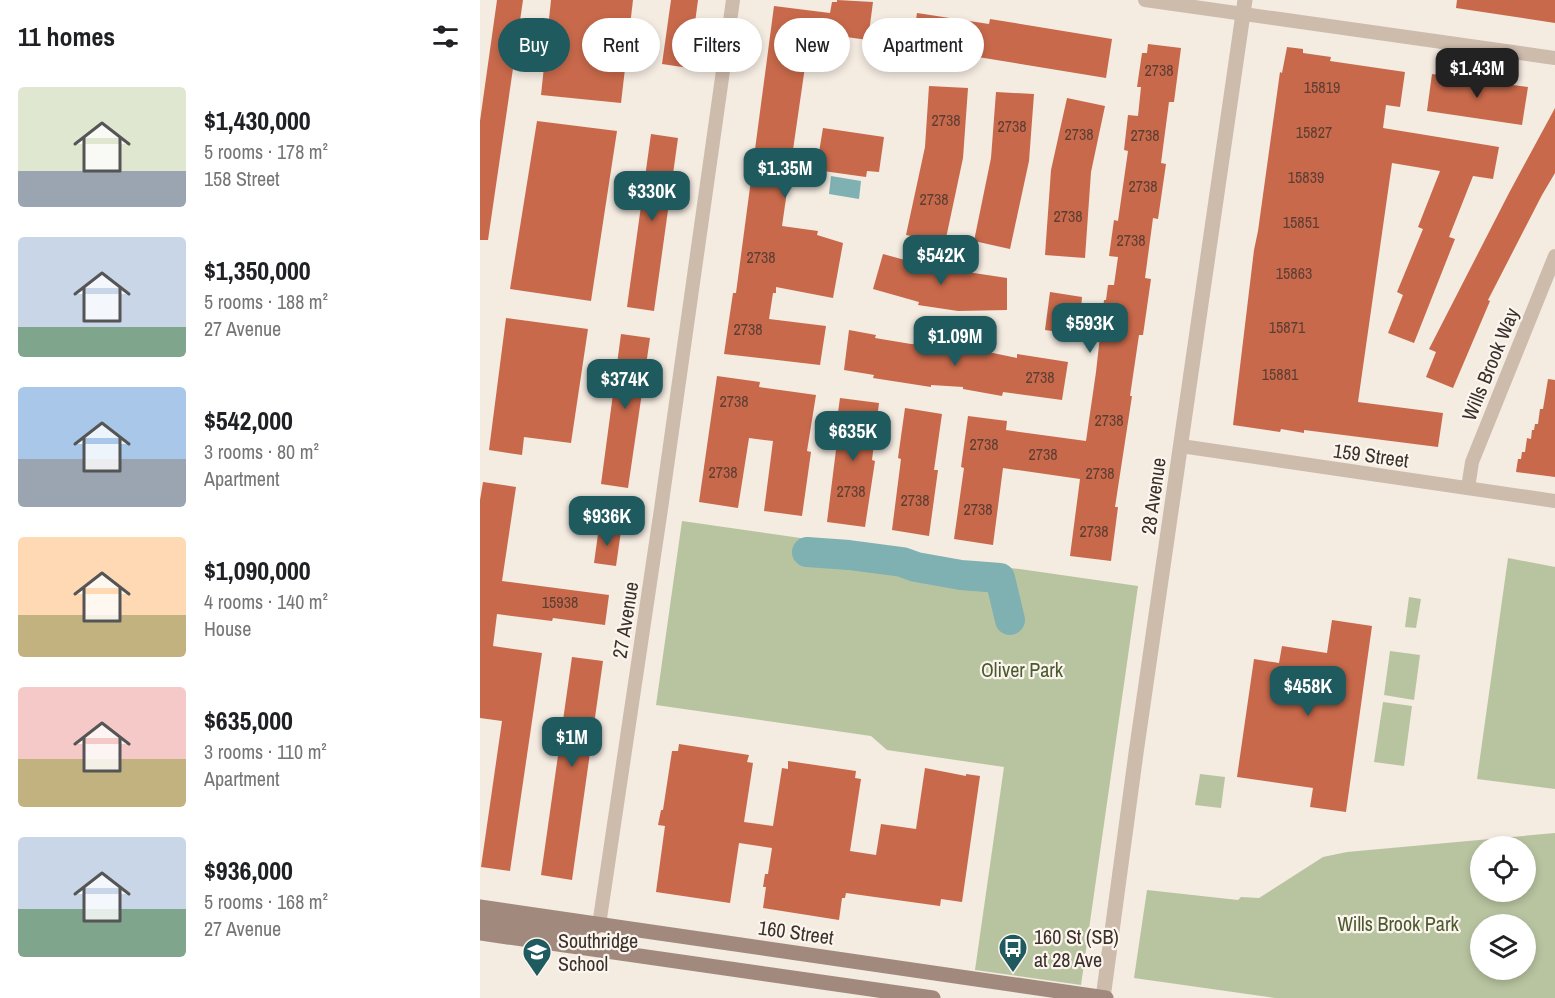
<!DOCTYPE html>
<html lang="en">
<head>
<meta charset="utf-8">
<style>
  :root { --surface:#fff; --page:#f2f2f2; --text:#202124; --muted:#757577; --accent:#1f5a5e }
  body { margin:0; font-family:"Archivo Narrow",sans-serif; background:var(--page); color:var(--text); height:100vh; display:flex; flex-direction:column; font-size:22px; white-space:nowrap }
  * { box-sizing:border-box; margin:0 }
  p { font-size:20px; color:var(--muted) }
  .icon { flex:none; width:33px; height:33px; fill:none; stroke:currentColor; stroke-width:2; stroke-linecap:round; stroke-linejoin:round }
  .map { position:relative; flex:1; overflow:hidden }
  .panel { display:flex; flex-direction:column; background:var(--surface); width:480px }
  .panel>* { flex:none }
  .top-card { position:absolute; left:18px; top:18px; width:570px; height:54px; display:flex; gap:12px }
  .buttons { position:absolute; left:990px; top:836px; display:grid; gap:12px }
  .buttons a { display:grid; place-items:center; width:66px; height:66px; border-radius:50%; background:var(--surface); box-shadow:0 3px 9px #0003; font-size:30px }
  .price { position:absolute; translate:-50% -51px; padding:0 14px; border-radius:12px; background:var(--accent); color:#fff; font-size:20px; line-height:39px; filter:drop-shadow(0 2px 3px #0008) }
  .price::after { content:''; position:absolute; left:50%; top:36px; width:18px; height:14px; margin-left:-9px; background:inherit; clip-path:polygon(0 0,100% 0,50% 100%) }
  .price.selected { background:#222; color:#fff }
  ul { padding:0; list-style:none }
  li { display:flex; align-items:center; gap:18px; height:150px; padding:0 18px }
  li span { display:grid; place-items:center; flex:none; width:168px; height:120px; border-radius:6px; color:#555 }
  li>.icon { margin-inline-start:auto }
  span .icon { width:72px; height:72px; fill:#fffc; stroke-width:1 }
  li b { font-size:26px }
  h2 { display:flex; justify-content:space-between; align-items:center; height:72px; padding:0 18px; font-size:26px }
  .tag { padding:0 21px; border-radius:27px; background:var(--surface); box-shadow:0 3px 9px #0003; font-size:21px; line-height:54px }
  .tag.selected { background:var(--accent); color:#fff }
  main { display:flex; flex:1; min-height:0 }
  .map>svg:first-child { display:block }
</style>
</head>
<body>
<main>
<section class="panel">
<h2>11 homes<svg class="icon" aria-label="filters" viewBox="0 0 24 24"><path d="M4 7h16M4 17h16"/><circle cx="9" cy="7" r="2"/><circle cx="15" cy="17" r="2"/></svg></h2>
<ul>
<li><span style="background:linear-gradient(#dfe7d0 70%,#9aa5b1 0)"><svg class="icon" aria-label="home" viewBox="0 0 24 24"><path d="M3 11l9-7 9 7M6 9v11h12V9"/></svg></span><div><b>$1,430,000</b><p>5 rooms · 178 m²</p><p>158 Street</p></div></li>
<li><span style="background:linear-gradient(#c9d6e8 75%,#7fa58c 0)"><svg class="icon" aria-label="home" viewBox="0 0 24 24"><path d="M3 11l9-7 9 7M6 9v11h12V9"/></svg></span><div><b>$1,350,000</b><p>5 rooms · 188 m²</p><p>27 Avenue</p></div></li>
<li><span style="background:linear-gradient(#a9c7e8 60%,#9aa5b1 0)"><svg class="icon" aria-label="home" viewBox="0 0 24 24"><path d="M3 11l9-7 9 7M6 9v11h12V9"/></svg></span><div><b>$542,000</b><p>3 rooms · 80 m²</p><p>Apartment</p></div></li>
<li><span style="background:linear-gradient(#ffd9b3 65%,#c2b280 0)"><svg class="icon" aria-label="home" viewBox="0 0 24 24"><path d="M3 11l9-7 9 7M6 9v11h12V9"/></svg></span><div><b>$1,090,000</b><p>4 rooms · 140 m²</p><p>House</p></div></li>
<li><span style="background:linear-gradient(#f6c9c9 60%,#c2b280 0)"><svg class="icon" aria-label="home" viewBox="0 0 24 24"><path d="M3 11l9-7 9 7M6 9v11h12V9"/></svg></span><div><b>$635,000</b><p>3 rooms · 110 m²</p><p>Apartment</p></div></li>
<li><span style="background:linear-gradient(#c9d6e8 60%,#7fa58c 0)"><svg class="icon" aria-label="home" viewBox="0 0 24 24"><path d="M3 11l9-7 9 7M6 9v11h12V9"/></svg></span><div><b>$936,000</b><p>5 rooms · 168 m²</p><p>27 Avenue</p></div></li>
</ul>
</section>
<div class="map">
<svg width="1075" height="998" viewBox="0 0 1075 998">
  <rect width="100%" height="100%" fill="#f4ebe1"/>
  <g fill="#b8c4a0" fill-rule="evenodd">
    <polygon points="202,521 658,586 601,985 495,970 524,767 407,750 391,736 176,705"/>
    <polygon points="1028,558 1075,567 1075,789 997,779"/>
    <polygon points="929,597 941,599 936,628 925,627"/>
    <polygon points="910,651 940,655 934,700 904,695"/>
    <polygon points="903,702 932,706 924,766 894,762"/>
    <polygon points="720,774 745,777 741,808 715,805"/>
    <path d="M 1075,833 L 1075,998 L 795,998 L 654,978 L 667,890 L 758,900 L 761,897 L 779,898 L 843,857 L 867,852 ZM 1000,846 L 1046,846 L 1046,891 L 1000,891 ZM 1000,924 L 1046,924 L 1046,969 L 1000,969 Z"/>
  </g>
  <polygon fill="#7fb0b2" points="351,176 381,181 379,199 349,194"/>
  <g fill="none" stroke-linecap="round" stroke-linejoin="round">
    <polyline stroke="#7fb0b2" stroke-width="30" points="327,552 369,555 422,562 436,567 481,575 520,578 530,620"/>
  </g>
  <g fill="#c8694b">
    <polygon points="17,0 43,0 8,240 0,240 0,121"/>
    <polygon points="71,0 153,0 141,103 61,95"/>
    <polygon points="191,0 218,0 209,68 182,64"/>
    <polygon points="357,0 393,2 388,40 330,32 302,226 338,231 337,235 363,243 353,298 296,287 296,293 293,293 289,319 346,326 340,365 244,354 253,293 256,293 294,6 350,13 352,2 357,2"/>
    <polygon points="977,0 1075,0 1075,23 976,8"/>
    <polygon points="437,13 509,24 510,19 632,39 626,78 498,57 498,62 431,52"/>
    <polygon points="668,44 701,48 694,102 689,102 681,163 686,164 678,219 673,218 665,278 671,279 663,335 659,335 650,396 652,396 635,507 638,507 631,561 590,556 600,479 523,468 513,545 474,539 484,468 481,467 488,416 527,421 526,430 606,441 616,372 624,300 626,300 628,285 634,285 638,257 629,256 634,220 638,221 648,151 644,150 648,115 658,116 661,87 657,87 662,53 667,53"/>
    <polygon points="807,47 823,49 823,53 851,57 850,61 925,72 920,107 906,105 903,128 1019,147 1013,179 993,176 969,237 975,239 934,343 908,333 923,295 917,292 943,229 938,227 960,171 912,163 878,402 963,413 958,447 824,430 824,433 801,429 800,432 753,425 774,250 778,231 800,72 802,73"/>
    <polygon points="952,74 1048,87 1042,125 947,111"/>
    <polygon points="449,86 488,88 483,158 465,243 426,235 445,147"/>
    <polygon points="516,92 554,94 549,161 530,249 494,241 511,158"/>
    <polygon points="587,98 625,106 611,172 605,258 565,255 571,170"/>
    <polygon points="1075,108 1075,173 1062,195 1008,300 1010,301 973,388 946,377 956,352 949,349 1029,193"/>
    <polygon points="57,121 137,131 111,301 30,289"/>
    <polygon points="343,128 404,137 399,172 387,171 386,177 336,170"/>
    <polygon points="171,134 198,138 174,311 147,307"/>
    <polygon points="403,254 443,265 460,268 460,270 474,270 527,278 527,310 478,311 438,305 439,302 393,289"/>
    <polygon points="570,292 602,297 599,335 565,330"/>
    <polygon points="26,318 108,329 91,443 44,437 42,455 9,450"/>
    <polygon points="369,330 396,335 395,338 431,344 484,347 537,358 537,354 588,362 582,400 523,392 522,396 483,389 483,387 451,385 451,387 393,378 394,375 364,370"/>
    <polygon points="141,334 170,338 148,488 121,484"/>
    <polygon points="237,376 280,382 279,387 336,395 327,451 331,452 322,516 284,511 293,441 269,438 258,508 219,502"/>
    <polygon points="1068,379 1075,380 1075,477 1036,472 1038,459 1041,459 1042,452 1045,452 1047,438 1051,439 1052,430 1054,430 1055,424 1058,424 1060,409 1063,409"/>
    <polygon points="360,398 399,403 392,460 395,461 385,527 347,522 356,450 353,449"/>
    <polygon points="425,408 462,414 454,470 458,470 449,536 412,530 421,459 418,458"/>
    <polygon points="3,482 36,487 22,581 129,595 125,625 73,618 72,621 17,614 13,646 62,653 30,871 1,867 22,721 0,718 0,500"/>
    <polygon points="119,527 141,531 136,566 114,563"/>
    <polygon points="852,620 892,626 866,812 830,807 833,788 757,777 774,659 799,663 802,646 847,653"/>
    <polygon points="92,657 123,661 92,880 61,875"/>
    <polygon points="199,744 269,755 267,762 273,763 264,822 293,826 302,768 308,769 308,761 376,771 375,778 381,779 370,851 396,855 401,824 436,829 445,768 486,776 486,774 500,776 482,902 461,899 460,906 366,893 365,898 362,898 359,920 283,908 286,887 283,887 285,874 288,874 292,848 259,843 250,903 176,892 185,826 178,825 181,810 183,810 192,751 198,751"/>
  </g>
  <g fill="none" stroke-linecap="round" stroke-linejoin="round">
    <g stroke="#cdbbac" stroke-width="14">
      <polyline points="665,0 1075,58"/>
      <polyline points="701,446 1075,501"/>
      <polyline points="988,488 992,462 1075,256"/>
      <polyline points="119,925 181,509 253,0"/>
    </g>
    <polyline stroke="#cdbbac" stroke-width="15" points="623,998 656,753 765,0"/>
    <g stroke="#a18a7d" stroke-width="15">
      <polyline points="0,907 626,998"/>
      <polyline points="0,921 5,920 95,933 108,931 117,926"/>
      <polyline points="0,933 453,998"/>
    </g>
  </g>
  <defs>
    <g id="bus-pin" transform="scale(1.5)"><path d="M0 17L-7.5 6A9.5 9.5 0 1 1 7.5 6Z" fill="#1f5a5e" stroke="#fbf5ee"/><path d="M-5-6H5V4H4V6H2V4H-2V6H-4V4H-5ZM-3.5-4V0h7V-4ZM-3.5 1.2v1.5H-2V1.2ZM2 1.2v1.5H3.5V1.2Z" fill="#fff"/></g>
    <g id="school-pin" transform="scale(1.5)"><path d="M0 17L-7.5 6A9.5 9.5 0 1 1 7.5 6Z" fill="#1f5a5e" stroke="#fbf5ee"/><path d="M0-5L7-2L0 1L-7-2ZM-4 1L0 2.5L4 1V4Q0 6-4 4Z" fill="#fff"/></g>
  </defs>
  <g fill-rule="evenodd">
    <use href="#bus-pin" x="533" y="948"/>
    <use href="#school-pin" x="57" y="952"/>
  </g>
  <g text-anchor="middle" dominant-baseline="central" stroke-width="4.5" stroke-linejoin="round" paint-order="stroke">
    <g font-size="16" fill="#5e3e33">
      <text x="679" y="70">2738</text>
      <text x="842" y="87">15819</text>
      <text x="466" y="120">2738</text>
      <text x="532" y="126">2738</text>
      <text x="834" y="132">15827</text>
      <text x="599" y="134">2738</text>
      <text x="665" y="135">2738</text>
      <text x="826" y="177">15839</text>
      <text x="663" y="186">2738</text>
      <text x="454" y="199">2738</text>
      <text x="588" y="216">2738</text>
      <text x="821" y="222">15851</text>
      <text x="651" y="240">2738</text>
      <text x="281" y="257">2738</text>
      <text x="814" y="273">15863</text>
      <text x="807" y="327">15871</text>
      <text x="268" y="329">2738</text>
      <text x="800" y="374">15881</text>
      <text x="560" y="377">2738</text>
      <text x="254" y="401">2738</text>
      <text x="629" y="420">2738</text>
      <text x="504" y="444">2738</text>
      <text x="563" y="454">2738</text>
      <text x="243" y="472">2738</text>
      <text x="620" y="473">2738</text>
      <text x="371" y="491">2738</text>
      <text x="435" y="500">2738</text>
      <text x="498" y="509">2738</text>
      <text x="614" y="531">2738</text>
      <text x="80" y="602">15938</text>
    </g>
    <g font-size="20" fill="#3b302b" stroke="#fbf5ee">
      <text transform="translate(1010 364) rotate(-68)">Wills Brook Way</text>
      <text transform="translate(891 455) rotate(8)">159 Street</text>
      <text transform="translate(673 496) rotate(-82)">28 Avenue</text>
      <text transform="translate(145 620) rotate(-81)">27 Avenue</text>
      <text transform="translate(316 932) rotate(8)">160 Street</text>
    </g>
    <g font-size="20" fill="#4a5a2e" stroke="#fbf5ee">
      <text x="542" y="669">Oliver Park</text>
      <text x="918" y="923">Wills Brook Park</text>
    </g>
    <g font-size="20" fill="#3b302b" stroke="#fbf5ee" text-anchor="start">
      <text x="554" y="936">160 St (SB)<tspan x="554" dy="23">at 28 Ave</tspan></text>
      <text x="78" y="940">Southridge<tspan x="78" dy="23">School</tspan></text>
    </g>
  </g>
</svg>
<div class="buttons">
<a><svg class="icon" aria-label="locate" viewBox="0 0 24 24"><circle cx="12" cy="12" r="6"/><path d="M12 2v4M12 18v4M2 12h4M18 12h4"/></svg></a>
<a><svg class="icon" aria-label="layers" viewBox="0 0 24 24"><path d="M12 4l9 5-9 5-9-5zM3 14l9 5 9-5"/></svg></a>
</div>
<b class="price selected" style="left:997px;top:99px">$1.43M</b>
<b class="price" style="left:305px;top:199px">$1.35M</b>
<b class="price" style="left:172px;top:222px">$330K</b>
<b class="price" style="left:461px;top:286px">$542K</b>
<b class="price" style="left:610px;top:354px">$593K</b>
<b class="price" style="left:475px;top:367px">$1.09M</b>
<b class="price" style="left:145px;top:410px">$374K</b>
<b class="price" style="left:373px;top:462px">$635K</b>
<b class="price" style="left:127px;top:547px">$936K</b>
<b class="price" style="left:828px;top:717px">$458K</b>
<b class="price" style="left:92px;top:768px">$1M</b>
<div class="top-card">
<a class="tag selected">Buy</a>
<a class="tag">Rent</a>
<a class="tag">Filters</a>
<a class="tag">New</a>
<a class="tag">Apartment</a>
</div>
</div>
</main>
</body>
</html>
